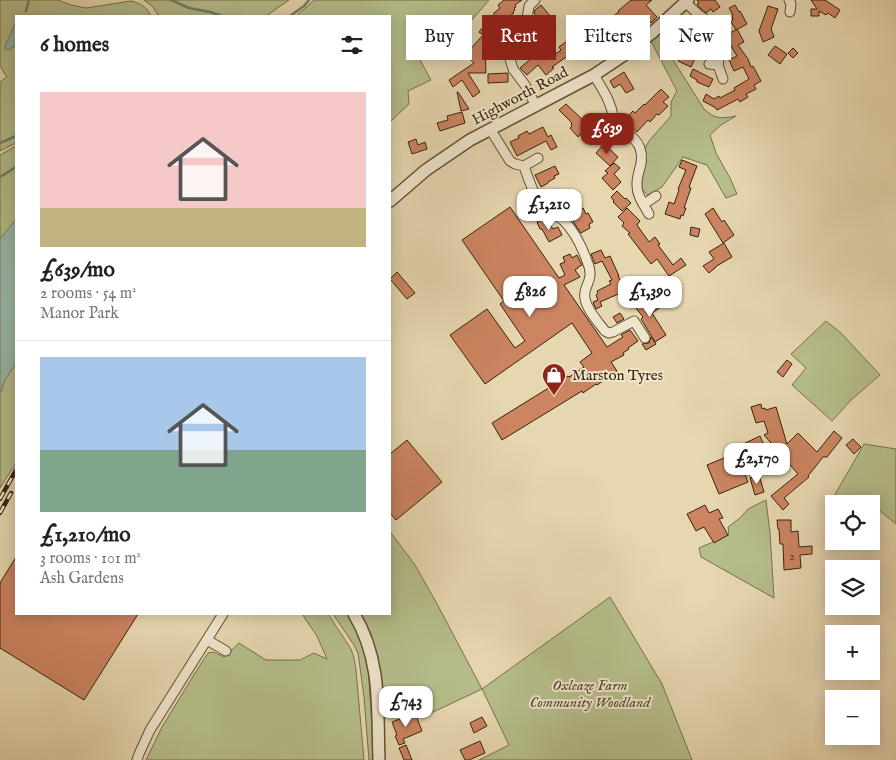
<!DOCTYPE html>
<html lang="en">
<head>
<meta charset="utf-8">
<style>
  :root { --surface:#fff; --page:#f2f2f2; --text:#222; --muted:#767676; --line:#e0e0e0; --accent:#8f2418 }
  body { margin:0; font-family:"IM FELL English",serif; background:var(--page); color:var(--text); height:100vh; display:flex; flex-direction:column; font-size:19px; white-space:nowrap }
  * { box-sizing:border-box; margin:0 }
  p { font-size:16px; color:var(--muted) }
  .icon { flex:none; width:28px; height:28px; fill:none; stroke:currentColor; stroke-width:2; stroke-linecap:round; stroke-linejoin:round }
  .map { position:relative; flex:1; overflow:hidden }
  .side { position:absolute; left:15px; top:15px; width:376px; height:600px; display:flex; flex-direction:column; background:var(--surface); border-radius:0px; box-shadow:0 2px 12px #0003 }
  .side>* { flex:none }
  .hud { position:absolute; left:406px; top:15px; width:414px; height:45px; display:flex; gap:10px }
  .tools { position:absolute; left:825px; top:495px; display:grid; gap:10px }
  .tools a { display:grid; place-items:center; width:55px; height:55px; border-radius:0px; background:var(--surface); box-shadow:0 2px 12px #0003; font-size:25px }
  .price { position:absolute; translate:-50% -42px; padding:0 11px; border-radius:10px; background:#fff; color:#222; font-size:16px; line-height:32px; filter:drop-shadow(0 1px 2px #0008) }
  .price::after { content:''; position:absolute; left:50%; top:30px; width:15px; height:11px; margin-left:-8px; background:inherit; clip-path:polygon(0 0,100% 0,50% 100%) }
  .price.current { background:var(--accent); color:#fff }
  ul { padding:0; list-style:none }
  li { display:grid; align-content:center; gap:10px; height:265px; padding:0 25px }
  li+li { border-top:1px solid var(--line) }
  li span { display:grid; place-items:center; height:155px; border-radius:0px; color:#555 }
  li>.icon { margin-inline-start:auto }
  span .icon { width:90px; height:90px; fill:#fffc; stroke-width:1 }
  li b { font-size:21px }
  h2 { display:flex; justify-content:space-between; align-items:center; height:60px; padding:0 25px; font-size:21px }
  .pill { padding:0 18px; border-radius:0px; background:var(--surface); box-shadow:0 2px 12px #0003; font-size:18px; line-height:45px }
  .pill.current { background:var(--accent); color:#fff }
  .map>svg:first-child { display:block }
</style>
</head>
<body>
<div class="map">
<svg width="896" height="760" viewBox="0 0 896 760">
  <rect width="100%" height="100%" fill="#e7d7b1"/>
  <filter id="stains"><feTurbulence type="fractalNoise" baseFrequency=".004" numOctaves="4"/><feColorMatrix values="0 0 0 0 .2 0 0 0 0 .09 0 0 0 0 .02 0 0 0 .5 -.17"/></filter>
  <radialGradient id="worn" r=".72"><stop offset=".6" stop-color="#630" stop-opacity="0"/><stop offset="1" stop-color="#630" stop-opacity=".3"/></radialGradient>
  <g fill="#b6be8c" stroke="#76714b">
    <path d="M 0,0 L 58,0 L 71,5 L 86,8 L 131,1 C 140,3 147,7 151,16 L 16,16 L 16,143 L 0,151 L 0,82 L 7,77 L 0,66 Z"/>
    <polygon points="144,0 289,0 266,16 159,16 152,6"/>
    <polygon points="314,0 489,0 453,42 445,31 440,33 445,45 420,60 431,80 408,91 409,104 390,122 390,16 296,16"/>
    <path d="M 666,27 L 663,44 L 704,109 C 715,119 721,119 736,116 L 721,125 L 710,135 L 716,153 L 730,178 L 737,194 L 726,198 L 707,165 L 683,157 L 662,187 L 648,195 L 641,189 L 640,183 L 643,152 L 649,141 L 671,116 L 671,102 L 677,91 L 651,41 Z"/>
    <polygon points="16,146 16,463 0,488 0,155"/>
    <polygon points="826,321 841,333 880,375 851,400 832,421 792,385 806,368 791,354"/>
    <polygon points="864,444 896,449 896,524 880,511 871,516 871,504 834,504 833,498"/>
    <polygon points="766,500 770,533 774,598 701,557 699,548 729,535 728,527 740,518 748,509"/>
    <path d="M 391,533 L 415,565 L 436,602 L 482,689 L 610,597 L 662,684 L 692,760 L 479,760 L 509,745 L 482,689 L 431,713 C 420,694 403,693 383,689 L 381,674 L 371,634 L 361,614 L 390,614 L 390,534 Z"/>
    <polygon points="302,614 328,614 351,649 354,658 356,670 364,760 146,760 162,727 195,673 208,653 213,652 224,657 239,643 266,660 300,660 314,653 327,659 317,636"/>
    <polygon points="333,614 348,614 360,638 366,654 368,665 374,760 369,760 364,697 358,653 354,645"/>
  </g>
  <g fill="#97baaa" stroke="#707e6a">
    <polygon points="16,22 16,45 8,50 5,49 5,46"/>
    <path d="M 16,219 L 16,363 C 11,372 2,381 2,391 L 0,391 L 0,239 Z"/>
  </g>
  <g fill="none" stroke-linecap="round" stroke-linejoin="round">
    <g stroke="#707e6a" stroke-width="2.5">
      <polyline points="171,0 189,8 210,12 222,16"/>
      <polyline points="26,11 29,0"/>
      <polyline points="290,16 304,6 309,0"/>
      <polyline points="0,143 16,136"/>
      <polyline points="0,177 16,167"/>
    </g>
  </g>
  <g fill="#cc8461" stroke="#35240a">
    <polygon points="504,0 522,0 515,5 516,7 514,8 515,10 513,12 514,13 507,18 505,16 493,25 498,29 493,34 506,45 497,56 485,46 486,73 468,73 480,92 473,97 462,80 453,87 449,80 474,63 465,55 483,35 479,32 494,14 494,13 500,8 498,5"/>
    <polygon points="631,0 652,0 646,5 657,17 651,23 643,15 626,32 628,35 619,41 616,36 609,41 607,38 589,47 586,43 552,67 554,68 546,75 538,65 527,75 520,68 534,56 529,50 534,46 547,60 561,50 559,47 574,36 573,33 592,24 596,33 610,24 607,20 619,12 618,11"/>
    <polygon points="697,0 715,0 720,7 713,12 711,9 706,13 699,7 697,4 699,3"/>
    <polygon points="811,0 825,0 840,10 835,18 828,13 826,15 819,11 819,16 811,16 811,9 817,9"/>
    <polygon points="541,5 551,17 544,24 534,13 535,10"/>
    <polygon points="735,5 739,12 740,11 747,24 736,30 731,22 733,20 732,15 733,15 729,8"/>
    <polygon points="768,6 778,9 771,29 774,37 763,42 759,31"/>
    <polygon points="682,18 693,22 692,23 692,25 705,31 706,30 714,33 709,43 692,34 691,36 684,33 673,52 669,50 670,48 667,46 674,32 676,33"/>
    <polygon points="542,24 548,30 536,40 531,33"/>
    <polygon points="737,29 744,42 738,45 748,59 751,67 753,66 761,81 754,85 756,89 746,94 748,97 740,102 738,99 717,110 716,108 703,101 706,94 714,99 719,96 720,98 735,90 734,88 749,79 743,67 734,71 729,60 737,56 728,41 727,30 728,30 730,33"/>
    <polygon points="775,46 787,54 780,64 768,55"/>
    <polygon points="793,48 798,53 793,58 788,53"/>
    <polygon points="682,52 695,58 691,67 678,61"/>
    <polygon points="693,69 713,79 709,87 697,82 697,80 690,76"/>
    <polygon points="624,72 634,89 626,93 620,84 614,88 610,81"/>
    <polygon points="508,73 508,82 488,83 488,74"/>
    <polygon points="661,89 669,97 663,102 668,106 659,115 657,114 650,122 648,120 637,132 624,120 633,111 635,113 644,104 645,105"/>
    <polygon points="457,92 458,92 469,109 461,111"/>
    <polygon points="566,104 585,122 587,120 596,130 599,127 608,137 601,145 590,135 585,139 580,134 578,137 570,128 572,126 571,124 572,123 559,110"/>
    <polygon points="462,112 465,123 440,131 437,123 448,120 447,116"/>
    <polygon points="543,127 548,137 551,135 557,147 551,150 546,141 517,156 510,142 519,138 518,136 527,131 529,134"/>
    <polygon points="416,139 418,145 425,142 427,149 412,154 408,142"/>
    <polygon points="604,144 618,157 610,166 596,153"/>
    <polygon points="682,160 697,166 689,187 691,188 684,208 686,208 683,216 681,215 680,219 665,214 669,202 674,204 679,190 678,189 686,170 679,167"/>
    <polygon points="614,163 620,168 614,174 621,182 613,190 602,178 608,173 605,171"/>
    <polygon points="555,166 559,174 554,176 555,178 548,182 548,183 541,187 535,175"/>
    <polygon points="570,191 572,195 571,198 577,210 583,208 586,214 588,213 593,222 589,224 590,228 581,233 574,223 565,204 557,208 555,206 551,199"/>
    <polygon points="617,191 625,199 626,198 631,203 622,211 613,202 614,201 611,197"/>
    <polygon points="510,207 559,278 565,275 560,264 565,262 563,257 570,254 572,258 577,255 582,265 578,267 578,268 575,270 580,277 564,285 607,347 623,337 621,335 630,330 638,341 628,348 629,349 623,353 624,355 611,362 617,371 597,385 596,384 583,393 582,391 502,440 492,423 568,376 569,377 584,367 580,362 592,353 572,323 485,384 450,335 487,309 515,348 525,341 500,304 504,301 462,240"/>
    <polygon points="627,208 640,221 637,225 649,242 655,237 660,244 658,245 673,265 681,258 686,265 669,276 657,259 651,264 628,234 630,233 622,226 624,223 618,217"/>
    <polygon points="713,208 722,222 724,220 734,235 723,243 705,214"/>
    <polygon points="545,219 549,228 551,226 553,229 558,227 562,235 549,242 542,229 540,229 537,222"/>
    <polygon points="691,227 700,229 698,237 690,235"/>
    <polygon points="724,243 732,257 715,267 715,268 709,273 703,266 714,259 709,252"/>
    <polygon points="601,250 605,258 610,256 619,276 618,276 624,287 621,288 623,292 600,302 602,306 596,309 593,302 598,300 596,295 598,293 597,291 611,284 609,281 612,280 602,261 595,264 591,254"/>
    <polygon points="397,272 415,293 407,299 390,279"/>
    <polygon points="643,296 650,305 657,301 661,307 652,313 666,335 655,342 641,319 643,317 632,303"/>
    <polygon points="620,313 624,319 617,323 613,317"/>
    <polygon points="651,337 656,344 646,350 642,344 649,343"/>
    <polygon points="787,360 792,364 783,377 777,372"/>
    <polygon points="761,404 762,409 765,408 766,410 776,407 787,444 798,433 817,452 834,431 842,438 827,457 823,457 808,476 809,477 784,498 789,504 783,510 771,496 798,474 764,435 768,433 764,421 756,423 751,407"/>
    <polygon points="760,436 772,462 765,465 768,472 761,475 751,452 743,456 739,446"/>
    <polygon points="853,439 861,447 854,454 846,445"/>
    <polygon points="407,440 442,482 396,520 390,513 390,454"/>
    <polygon points="736,453 748,482 719,494 707,465"/>
    <polygon points="759,475 764,492 755,495 750,478"/>
    <polygon points="705,505 709,513 718,509 723,518 719,519 728,535 714,543 704,527 696,531 687,514"/>
    <polygon points="777,520 791,520 791,532 798,531 799,547 812,546 812,554 800,555 801,568 784,570 783,544 780,544 779,529 778,529"/>
    <polygon points="16,557 16,614 138,614 84,700 0,648 0,583"/>
    <polygon points="415,713 422,731 403,739 405,743 399,745 395,736 397,735 392,722"/>
    <polygon points="482,717 487,726 474,733 470,723"/>
    <polygon points="480,741 485,753 469,760 465,760 460,750"/>
    <polygon points="406,745 412,760 404,760 399,748"/>
  </g>
  <g fill="none" stroke-linecap="round" stroke-linejoin="round">
    <g stroke="#625134" stroke-width="11">
      <g id="minor">
        <polyline points="535,0 529,6 526,25 512,47 510,59 513,69 525,85 536,106"/>
        <polyline points="789,0 791,4 790,12"/>
        <polyline points="685,2 699,15 719,29 722,33 722,43 718,65 709,64"/>
        <polyline points="718,65 723,79"/>
        <path d="M 594,75 C 599,84 607,95 610,105 C 613,111 612,118 616,123 C 623,133 635,135 640,148 C 645,164 636,172 637,186 C 637,196 644,205 649,214"/>
        <path d="M 490,129 L 510,161 L 515,164 L 524,166 C 527,175 534,196 540,202 C 546,209 556,214 564,221 C 575,232 582,247 587,261 C 596,282 582,285 585,298 C 586,309 599,323 605,331 L 609,333 L 613,332 L 634,321 L 645,338"/>
        <polyline points="524,166 538,158"/>
        <polyline points="644,204 656,196"/>
        <polyline points="207,640 226,651"/>
        <polyline points="137,760 139,754 150,730 223,614"/>
      </g>
    </g>
    <g stroke="#625134" stroke-width="14">
      <g id="tertiary">
        <polyline points="390,201 426,170 470,140 594,75 624,55 653,32 688,0"/>
        <path d="M 354,614 C 382,661 377,708 379,760"/>
      </g>
    </g>
    <use href="#minor" stroke="#efe5cc" stroke-width="9"/>
    <use href="#tertiary" stroke="#efe5cc" stroke-width="11"/>
    <g stroke="#35240a" stroke-width="4.5">
      <g id="rail">
        <polyline points="0,499 16,470"/>
        <polyline points="0,513 11,493"/>
      </g>
    </g>
    <use href="#rail" stroke="#efe5cc" stroke-width="2.5" stroke-dasharray="8" stroke-linecap="butt"/>
  </g>
  <defs>
    <g id="shop-pin" transform="scale(1.25)"><path d="M0 17L-7.5 6A9.5 9.5 0 1 1 7.5 6Z" fill="#8f2418" stroke="#efe5cc"/><path d="M-5-2.5h2.3a2.7 3.5 0 0 1 5.4 0H5L5.5 6h-11ZM-1.5-2.5h3a1.5 2.3 0 0 0-3 0Z" fill="#fff"/></g>
  </defs>
  <g fill-rule="evenodd">
    <use href="#shop-pin" x="554" y="375"/>
  </g>
  <g text-anchor="middle" dominant-baseline="central" stroke-width="4" stroke-linejoin="round" paint-order="stroke">
    <g font-size="12" fill="#5b3c20">
      <text x="792" y="556">2</text>
    </g>
    <g font-size="15" fill="#35240a" stroke="#efe5cc">
      <text transform="translate(520 96) rotate(-28)">Highworth Road</text>
    </g>
    <g font-size="15" fill="#35240a" stroke="#efe5cc" text-anchor="start">
      <text x="572" y="375">Marston Tyres</text>
    </g>
    <g font-size="15" font-style="italic" fill="#554a2a" stroke="#efe5cc">
      <text x="590" y="685">Oxleaze Farm<tspan x="590" dy="17">Community Woodland</tspan></text>
    </g>
  </g>
  <rect width="100%" height="100%" filter="url(#stains)"/>
  <rect width="100%" height="100%" fill="url(#worn)"/>
</svg>
<div class="tools">
<a><svg class="icon" aria-label="locate" viewBox="0 0 24 24"><circle cx="12" cy="12" r="6"/><path d="M12 2v4M12 18v4M2 12h4M18 12h4"/></svg></a>
<a><svg class="icon" aria-label="layers" viewBox="0 0 24 24"><path d="M12 4l9 5-9 5-9-5zM3 14l9 5 9-5"/></svg></a>
<a>+</a>
<a>−</a>
</div>
<b class="price current" style="left:607px;top:155px">£639</b>
<b class="price" style="left:549px;top:231px">£1,210</b>
<b class="price" style="left:530px;top:318px">£826</b>
<b class="price" style="left:650px;top:318px">£1,390</b>
<b class="price" style="left:757px;top:485px">£2,170</b>
<b class="price" style="left:406px;top:728px">£743</b>
<div class="hud">
<a class="pill">Buy</a>
<a class="pill current">Rent</a>
<a class="pill">Filters</a>
<a class="pill">New</a>
</div>
<section class="side">
<h2>6 homes<svg class="icon" aria-label="filters" viewBox="0 0 24 24"><path d="M4 7h16M4 17h16"/><circle cx="9" cy="7" r="2"/><circle cx="15" cy="17" r="2"/></svg></h2>
<ul>
<li><span style="background:linear-gradient(#f6c9c9 75%,#c2b280 0)"><svg class="icon" aria-label="home" viewBox="0 0 24 24"><path d="M3 11l9-7 9 7M6 9v11h12V9"/></svg></span><div><b>£639/mo</b><p>2 rooms · 54 m²</p><p>Manor Park</p></div></li>
<li><span style="background:linear-gradient(#a9c7e8 60%,#7fa58c 0)"><svg class="icon" aria-label="home" viewBox="0 0 24 24"><path d="M3 11l9-7 9 7M6 9v11h12V9"/></svg></span><div><b>£1,210/mo</b><p>3 rooms · 101 m²</p><p>Ash Gardens</p></div></li>
</ul>
</section>
</div>
</body>
</html>
